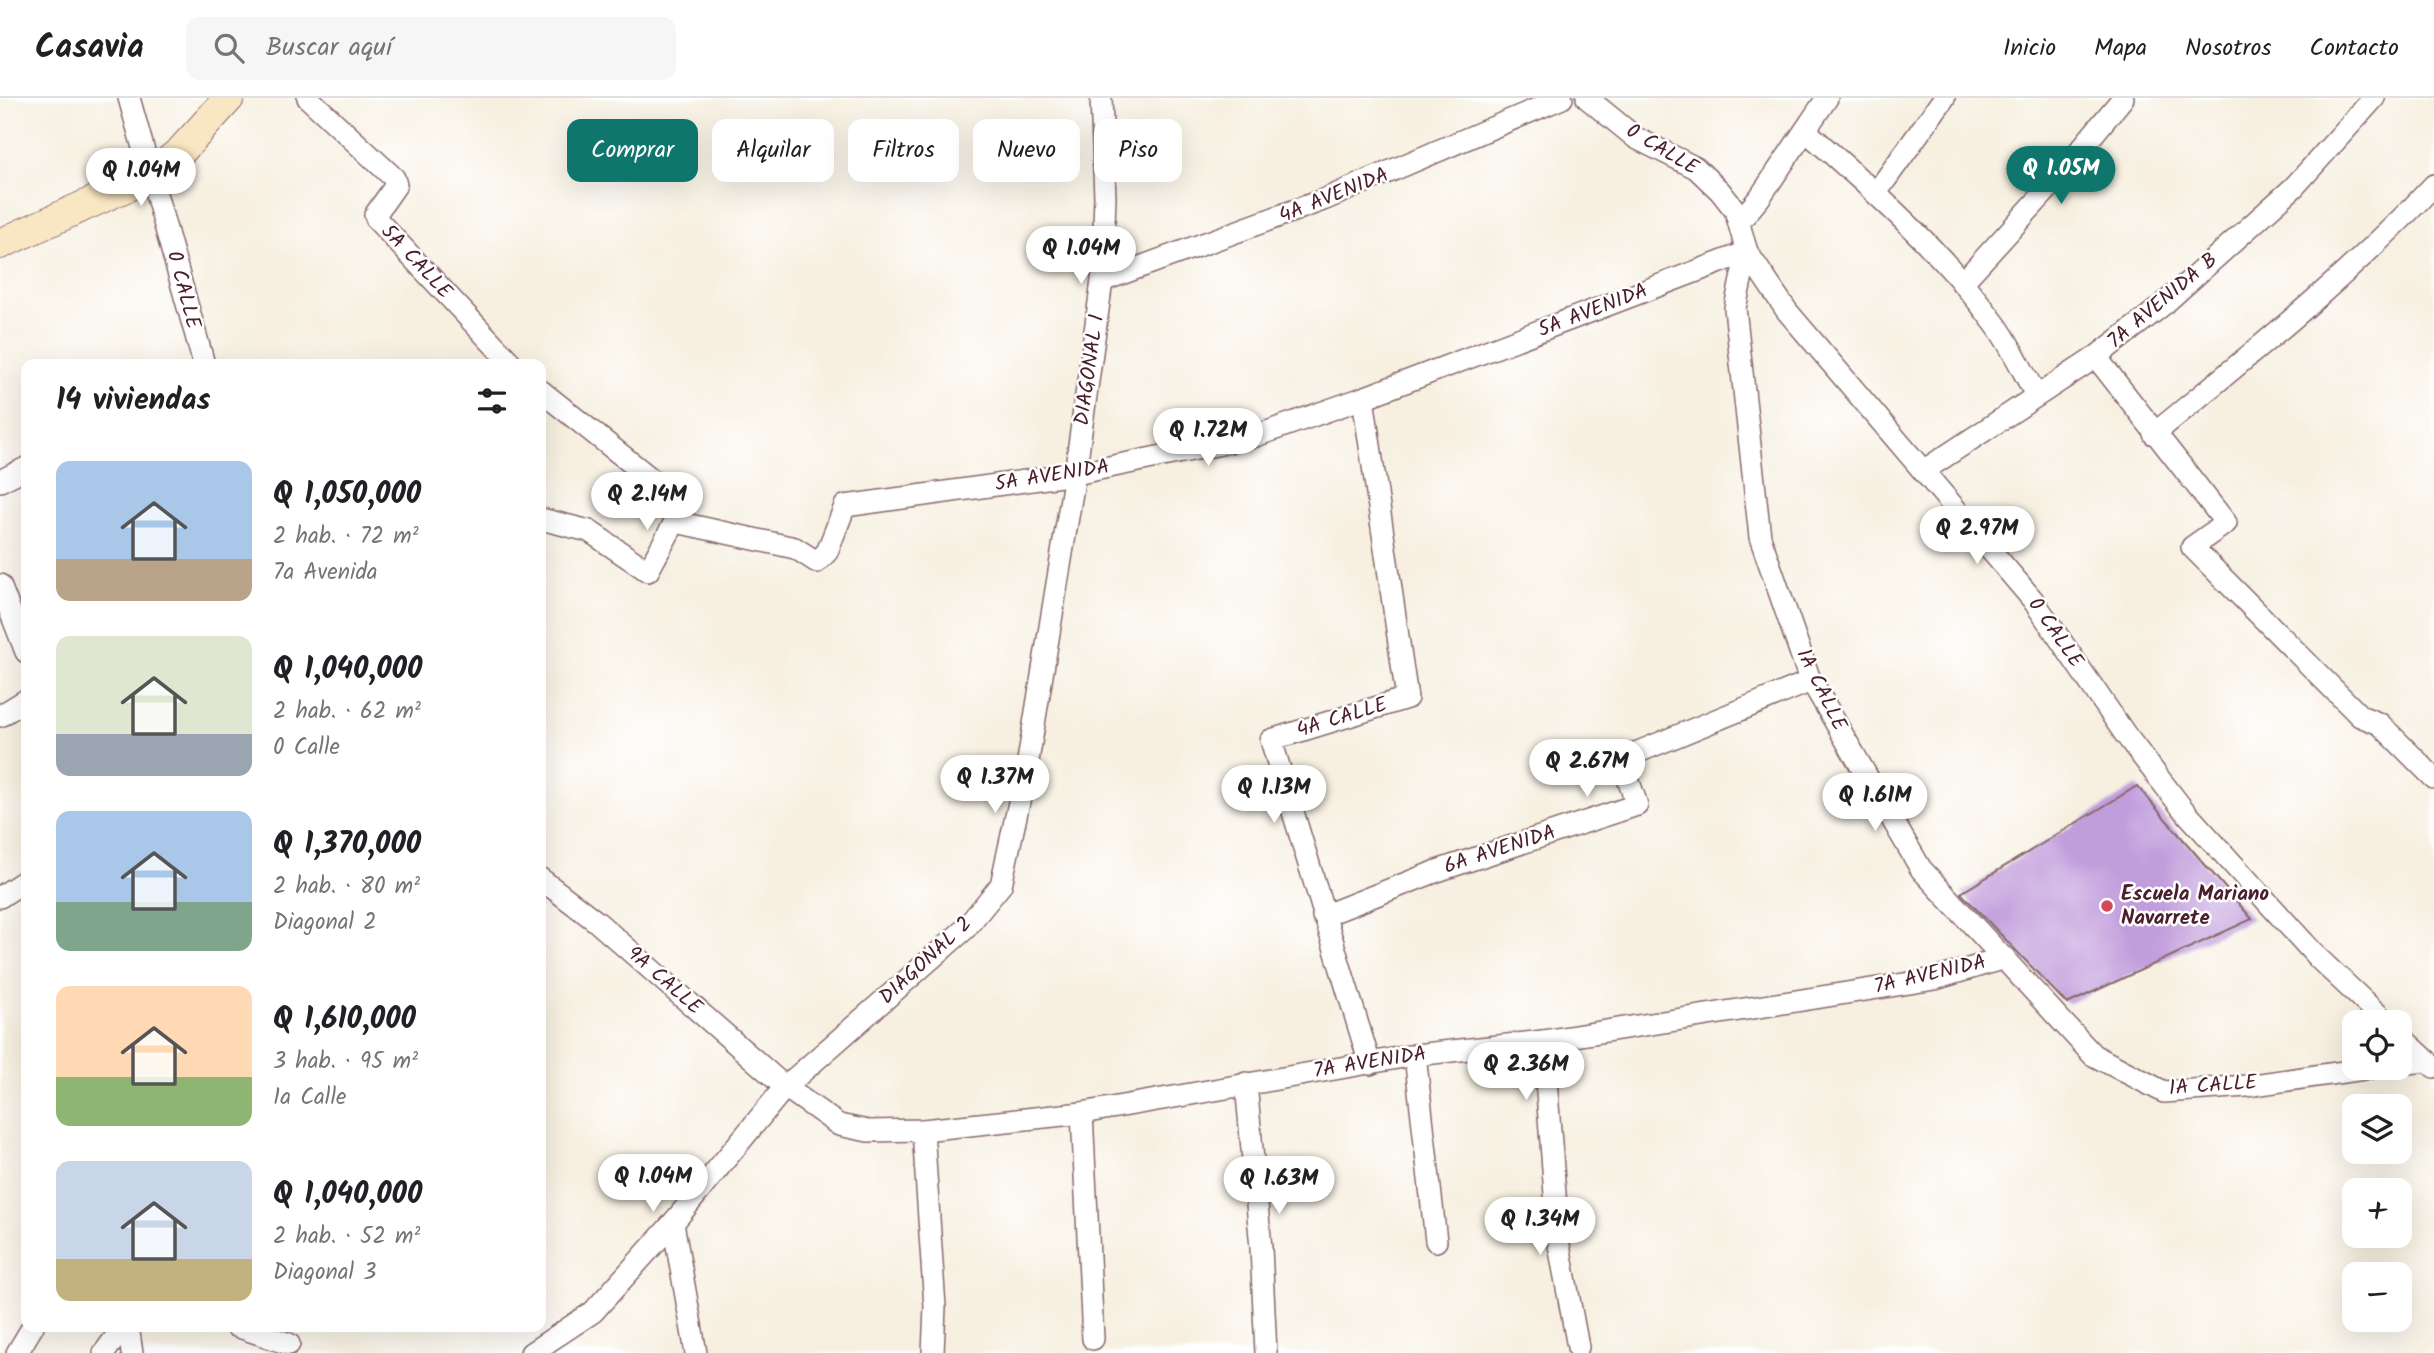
<!DOCTYPE html>
<html lang="es">
<head>
<meta charset="utf-8">
<style>
  :root { --surface:#fff; --page:#f6f6f6; --text:#202124; --muted:#757577; --line:#e0e0e0; --accent:#0f766e }
  body { margin:0; font-family:Kalam,sans-serif; background:var(--page); color:var(--text); height:100vh; display:flex; flex-direction:column; font-size:26px; white-space:nowrap }
  * { box-sizing:border-box; margin:0 }
  p { font-size:23px; color:var(--muted) }
  .icon { flex:none; width:38px; height:38px; fill:none; stroke:currentColor; stroke-width:2; stroke-linecap:round; stroke-linejoin:round }
  .map { position:relative; flex:1; overflow:hidden }
  .side { position:absolute; left:21px; top:261px; width:525px; height:973px; display:flex; flex-direction:column; background:var(--surface); border-radius:14px; box-shadow:0 7px 28px #0002 }
  .side>* { flex:none }
  .guide { position:absolute; left:567px; top:21px; width:665px; height:63px; display:flex; gap:14px }
  .buttons { position:absolute; left:2342px; top:912px; display:grid; gap:14px }
  .buttons a { display:grid; place-items:center; width:70px; height:70px; border-radius:14px; background:var(--surface); box-shadow:0 7px 28px #0002; font-size:35px }
  .price { position:absolute; translate:-50% -60px; padding:0 16px; border-radius:24px; background:#fff; color:#222; font-size:23px; line-height:46px; filter:drop-shadow(0 2px 4px #0008) }
  .price::after { content:''; position:absolute; left:50%; top:42px; width:21px; height:16px; margin-left:-10px; background:inherit; clip-path:polygon(0 0,100% 0,50% 100%) }
  .price.active { background:var(--accent); color:#fff }
  ul { padding:0; list-style:none }
  li { display:flex; align-items:center; gap:21px; height:175px; padding:0 35px }
  li span { display:grid; place-items:center; flex:none; width:196px; height:140px; border-radius:14px; color:#555 }
  li>.icon { margin-inline-start:auto }
  span .icon { width:84px; height:84px; fill:#fffc; stroke-width:1 }
  li b { font-size:30px }
  h2 { display:flex; justify-content:space-between; align-items:center; height:84px; padding:0 35px; font-size:30px }
  .chip { padding:0 24px; border-radius:14px; background:var(--surface); box-shadow:0 7px 28px #0002; font-size:24px; line-height:63px }
  .chip.active { background:var(--accent); color:#fff }
  header { display:flex; align-items:center; gap:42px; box-sizing:border-box; height:98px; padding:0 35px; background:var(--surface); border-bottom:2px solid var(--line) }
  header strong { font-size:33px }
  nav { display:flex; gap:38px; margin-inline-start:auto; font-size:24px }
  .search { width:490px; height:63px; background:var(--page); display:flex; align-items:center; gap:18px; box-sizing:border-box; padding:0 24px; border-radius:14px; color:var(--muted); font-size:26px }
  .map>svg:first-child { display:block }
</style>
</head>
<body>
<header>
<strong>Casavia</strong>
<div class="search"><svg class="icon" aria-label="search" viewBox="0 0 24 24"><circle cx="10" cy="10" r="6"/><path d="M15 15l6 6"/></svg>Buscar aquí</div>
<nav><a>Inicio</a><a>Mapa</a><a>Nosotros</a><a>Contacto</a></nav>
</header>
<div class="map">
<svg width="2434" height="1255" viewBox="0 0 2434 1255">
  <rect width="100%" height="100%" fill="#fff"/>
  <filter id="ink" filterUnits="userSpaceOnUse"><feTurbulence type="fractalNoise" baseFrequency=".0143" numOctaves="2"/><feDisplacementMap in="SourceGraphic" scale="14" xChannelSelector="R" yChannelSelector="G"/><feConvolveMatrix kernelMatrix="1 2 1 2 8 2 1 2 1" color-interpolation-filters="sRGB"/></filter>
  <filter id="wash" filterUnits="userSpaceOnUse"><feTurbulence type="fractalNoise" baseFrequency=".00686" numOctaves="4" result="noise"/><feDisplacementMap in="SourceGraphic" scale="28" xChannelSelector="R" yChannelSelector="G"/><feGaussianBlur stdDeviation="1.57" result="paint"/><feColorMatrix in="noise" values="0 0 0 0 0 0 0 0 0 0 0 0 0 0 0 0 0 1.4 0 .05"/><feComposite in="paint" operator="in"/></filter>
  <g filter="url(#wash)">
    <rect width="100%" height="100%" fill="#f7f0e1"/>
    <g id="blocks">
      <polygon fill="#c19ddb" points="2137,688 2252,821 2067,906 1961,795"/>
    </g>
  </g>
  <g filter="url(#ink)">
    <use href="#blocks" fill-opacity="0" stroke="#87686b" stroke-width="2"/>
    <g fill="none" stroke-linecap="round" stroke-linejoin="round">
      <g stroke="#87686b" stroke-width="24">
        <g id="street">
          <polyline points="129,0 204,266"/>
          <polyline points="308,0 394,80 396,87 375,117 377,122 512,266"/>
          <polyline points="1587,0 1636,40 1696,70 1720,93 1735,112 1747,154 1787,213 2033,502 2125,636 2182,710 2318,860 2386,924"/>
          <path d="M 1806,33 C 1874,93 1943,154 1996,227 C 2012,249 2023,274 2036,297"/>
          <polyline points="1876,95 1944,0"/>
          <polyline points="1740,123 1760,99 1827,0"/>
          <polyline points="1747,154 1735,210 1760,439 1809,579 1921,771 2093,957 2164,994 2247,988 2371,970"/>
          <polyline points="1102,183 1323,102 1562,0"/>
          <polyline points="1962,185 2048,91 2123,0"/>
          <polyline points="2096,259 2226,425 2192,449 2360,618 2380,626 2434,680"/>
          <polyline points="541,293 684,407 648,473 589,433 541,421"/>
          <polyline points="1363,300 1407,600 1271,642 1370,966"/>
          <path d="M 2154,336 C 2251,256 2348,179 2434,87"/>
          <polyline points="1923,373 2096,259 2164,206 2294,89 2374,0"/>
          <polyline points="0,383 26,370"/>
          <polyline points="676,424 795,450 817,464 827,454 845,408 1075,376 1250,340 1363,300 1747,154"/>
          <polyline points="0,487 26,554"/>
          <polyline points="0,618 26,602"/>
          <polyline points="541,781 597,824 785,989 839,1027 868,1033 923,1032 1082,1015 1415,957 1543,943 1935,881 2005,860"/>
          <polyline points="0,799 26,782"/>
          <polyline points="1323,818 1437,773 1637,707 1621,661 1811,583"/>
          <polyline points="2399,937 2434,969"/>
          <polyline points="1543,943 1559,1147 1578,1249"/>
          <polyline points="1415,957 1436,1143"/>
          <polyline points="2399,966 2426,963"/>
          <polyline points="1246,985 1261,1150 1266,1255"/>
          <polyline points="1082,1015 1093,1241"/>
          <polyline points="923,1032 935,1209 933,1255"/>
          <polyline points="673,1125 696,1255"/>
          <polyline points="128,1228 132,1255"/>
          <polyline points="236,1228 289,1246"/>
          <polyline points="17,1255 33,1228"/>
          <polyline points="104,1255 124,1228"/>
          <polyline points="531,1255 593,1214 673,1125 785,989 965,831 1001,787 1028,663 1075,376 1102,183 1105,99 1101,0"/>
        </g>
      </g>
      <g stroke="#87686b" stroke-width="32">
        <polyline id="secondary" points="0,146 152,77 181,53 229,0"/>
      </g>
      <use href="#street" stroke="#fff" stroke-width="21"/>
      <use href="#secondary" stroke="#f9e7c3" stroke-width="30"/>
    </g>
  </g>
  <circle fill="#d1495b" stroke="#fff" stroke-width="2.5" cx="2107" cy="808" r="7"/>
  <g text-anchor="middle" dominant-baseline="central" stroke-width="5" stroke-linejoin="round" paint-order="stroke">
    <g font-size="21" fill="#4a1f2b" stroke="#fff">
      <text transform="translate(1662 52) rotate(31)">0 CALLE</text>
      <text transform="translate(1334 98) rotate(-22)">4A AVENIDA</text>
      <text transform="translate(416 164) rotate(47)">5A CALLE</text>
      <text transform="translate(183 192) rotate(75)">0 CALLE</text>
      <text transform="translate(2163 203) rotate(-40)">7A AVENIDA B</text>
      <text transform="translate(1593 213) rotate(-21)">5A AVENIDA</text>
      <text transform="translate(1090 272) rotate(-82)">DIAGONAL 1</text>
      <text transform="translate(1052 378) rotate(-9)">5A AVENIDA</text>
      <text transform="translate(2055 535) rotate(55)">0 CALLE</text>
      <text transform="translate(1821 592) rotate(64)">1A CALLE</text>
      <text transform="translate(1342 620) rotate(-17)">4A CALLE</text>
      <text transform="translate(1500 752) rotate(-18)">6A AVENIDA</text>
      <text transform="translate(926 863) rotate(-43)">DIAGONAL 2</text>
      <text transform="translate(1930 877) rotate(-13)">7A AVENIDA</text>
      <text transform="translate(664 883) rotate(41)">9A CALLE</text>
      <text transform="translate(1370 965) rotate(-9)">7A AVENIDA</text>
      <text transform="translate(2213 988) rotate(-4)">1A CALLE</text>
    </g>
    <g font-size="21" font-weight="bold" fill="#4a1f2b" stroke="#fff" text-anchor="start">
      <text x="2121" y="796">Escuela Mariano<tspan x="2121" dy="24">Navarrete</tspan></text>
    </g>
  </g>
</svg>
<div class="buttons">
<a><svg class="icon" aria-label="locate" viewBox="0 0 24 24"><circle cx="12" cy="12" r="6"/><path d="M12 2v4M12 18v4M2 12h4M18 12h4"/></svg></a>
<a><svg class="icon" aria-label="layers" viewBox="0 0 24 24"><path d="M12 4l9 5-9 5-9-5zM3 14l9 5 9-5"/></svg></a>
<a>+</a>
<a>−</a>
</div>
<b class="price active" style="left:2061px;top:108px">Q 1.05M</b>
<b class="price" style="left:141px;top:110px">Q 1.04M</b>
<b class="price" style="left:1081px;top:188px">Q 1.04M</b>
<b class="price" style="left:1208px;top:370px">Q 1.72M</b>
<b class="price" style="left:647px;top:434px">Q 2.14M</b>
<b class="price" style="left:1977px;top:468px">Q 2.97M</b>
<b class="price" style="left:1587px;top:701px">Q 2.67M</b>
<b class="price" style="left:995px;top:717px">Q 1.37M</b>
<b class="price" style="left:1274px;top:727px">Q 1.13M</b>
<b class="price" style="left:1875px;top:735px">Q 1.61M</b>
<b class="price" style="left:1526px;top:1004px">Q 2.36M</b>
<b class="price" style="left:653px;top:1116px">Q 1.04M</b>
<b class="price" style="left:1279px;top:1118px">Q 1.63M</b>
<b class="price" style="left:1540px;top:1159px">Q 1.34M</b>
<div class="guide">
<a class="chip active">Comprar</a>
<a class="chip">Alquilar</a>
<a class="chip">Filtros</a>
<a class="chip">Nuevo</a>
<a class="chip">Piso</a>
</div>
<section class="side">
<h2>14 viviendas<svg class="icon" aria-label="filters" viewBox="0 0 24 24"><path d="M4 7h16M4 17h16"/><circle cx="9" cy="7" r="2"/><circle cx="15" cy="17" r="2"/></svg></h2>
<ul>
<li><span style="background:linear-gradient(#a9c7e8 70%,#b9a48a 0)"><svg class="icon" aria-label="home" viewBox="0 0 24 24"><path d="M3 11l9-7 9 7M6 9v11h12V9"/></svg></span><div><b>Q 1,050,000</b><p>2 hab. · 72 m²</p><p>7a Avenida</p></div></li>
<li><span style="background:linear-gradient(#dfe7d0 70%,#9aa5b1 0)"><svg class="icon" aria-label="home" viewBox="0 0 24 24"><path d="M3 11l9-7 9 7M6 9v11h12V9"/></svg></span><div><b>Q 1,040,000</b><p>2 hab. · 62 m²</p><p>0 Calle</p></div></li>
<li><span style="background:linear-gradient(#a9c7e8 65%,#7fa58c 0)"><svg class="icon" aria-label="home" viewBox="0 0 24 24"><path d="M3 11l9-7 9 7M6 9v11h12V9"/></svg></span><div><b>Q 1,370,000</b><p>2 hab. · 80 m²</p><p>Diagonal 2</p></div></li>
<li><span style="background:linear-gradient(#ffd9b3 65%,#8fb573 0)"><svg class="icon" aria-label="home" viewBox="0 0 24 24"><path d="M3 11l9-7 9 7M6 9v11h12V9"/></svg></span><div><b>Q 1,610,000</b><p>3 hab. · 95 m²</p><p>1a Calle</p></div></li>
<li><span style="background:linear-gradient(#c9d6e8 70%,#c2b280 0)"><svg class="icon" aria-label="home" viewBox="0 0 24 24"><path d="M3 11l9-7 9 7M6 9v11h12V9"/></svg></span><div><b>Q 1,040,000</b><p>2 hab. · 52 m²</p><p>Diagonal 3</p></div></li>
</ul>
</section>
</div>
</body>
</html>
